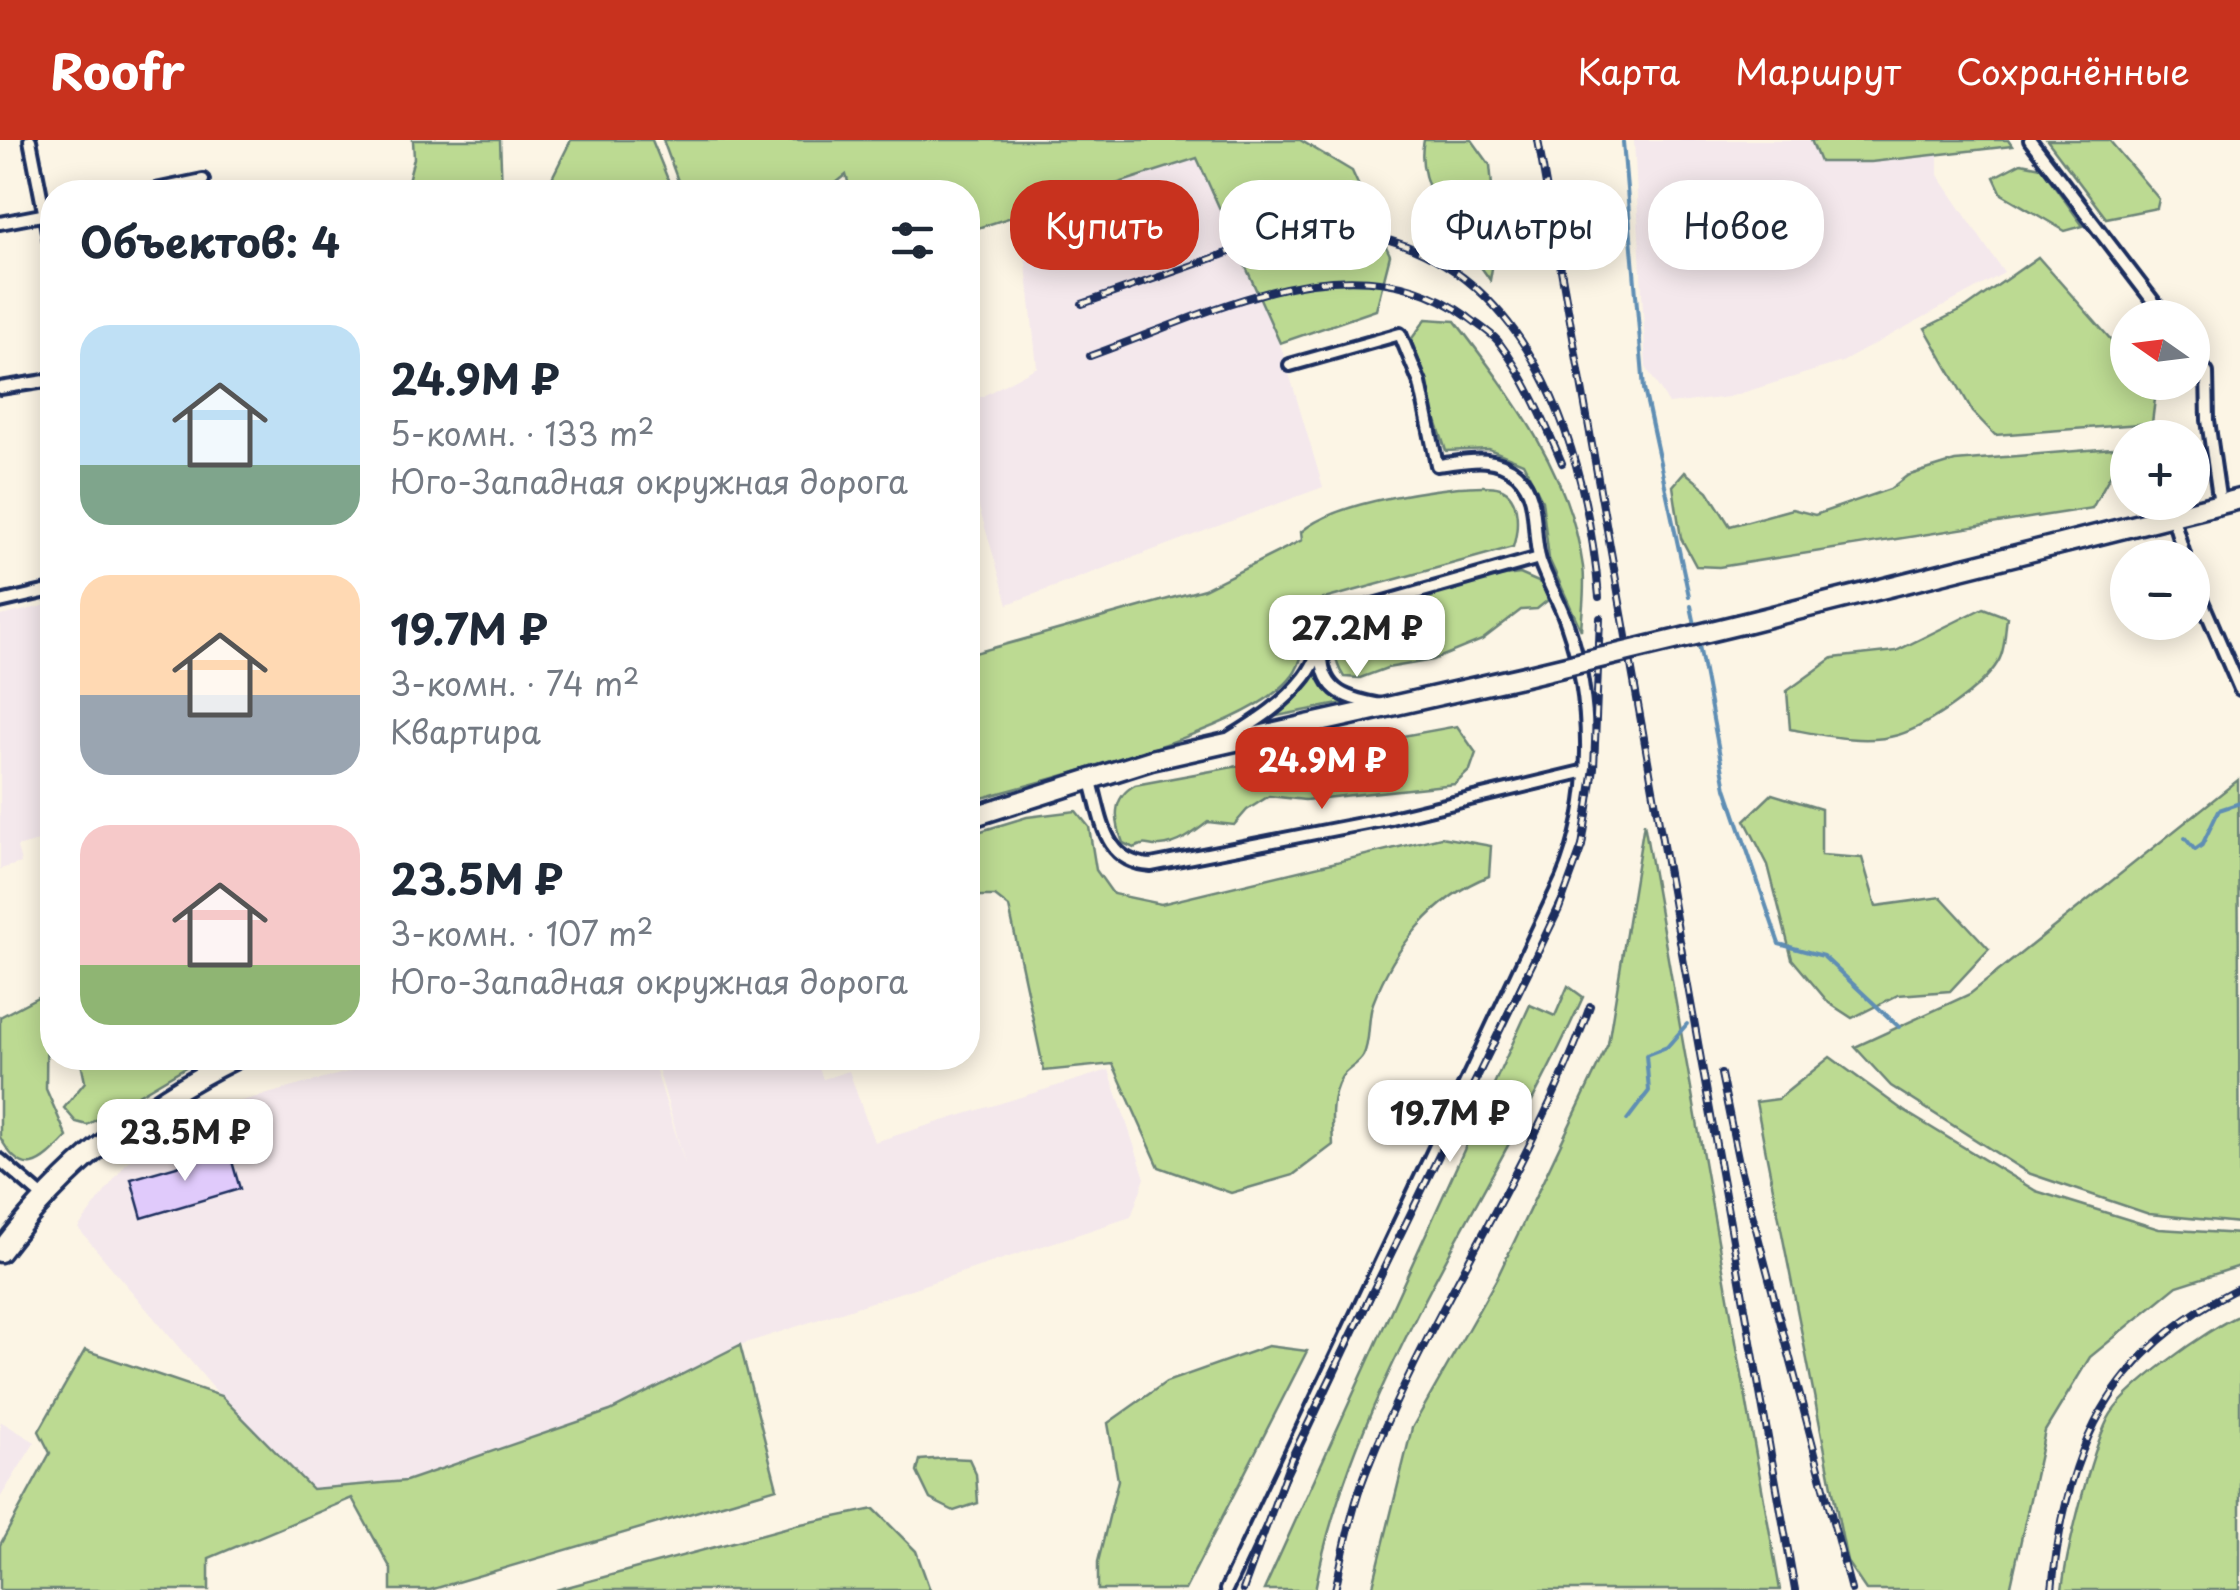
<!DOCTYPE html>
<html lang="ru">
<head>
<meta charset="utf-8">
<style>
  :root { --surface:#fff; --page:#f2f2f3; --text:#1f2937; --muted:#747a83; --accent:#c8321e }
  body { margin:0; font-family:"Playpen Sans",sans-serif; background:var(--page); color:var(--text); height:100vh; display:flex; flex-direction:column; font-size:38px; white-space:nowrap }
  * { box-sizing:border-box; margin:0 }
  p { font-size:32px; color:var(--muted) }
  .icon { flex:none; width:55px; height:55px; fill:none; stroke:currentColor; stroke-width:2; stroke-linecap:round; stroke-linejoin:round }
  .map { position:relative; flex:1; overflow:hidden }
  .panel { position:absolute; left:40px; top:40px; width:940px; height:890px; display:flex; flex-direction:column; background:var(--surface); border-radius:40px; box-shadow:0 5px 25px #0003 }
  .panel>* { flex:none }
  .guide { position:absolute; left:1010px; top:40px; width:950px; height:90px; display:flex; gap:20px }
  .needle { width:65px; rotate:284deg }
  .buttons { position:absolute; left:2110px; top:160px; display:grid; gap:20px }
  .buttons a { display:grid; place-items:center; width:100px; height:100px; border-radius:50%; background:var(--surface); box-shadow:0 5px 25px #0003; font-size:50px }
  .price { position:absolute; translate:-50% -85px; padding:0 22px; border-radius:20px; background:#fff; color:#222; font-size:32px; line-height:65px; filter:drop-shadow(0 2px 5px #0008) }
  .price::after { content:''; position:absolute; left:50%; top:60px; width:30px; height:22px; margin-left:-15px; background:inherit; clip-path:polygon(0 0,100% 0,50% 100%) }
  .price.selected { background:var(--accent); color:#fff }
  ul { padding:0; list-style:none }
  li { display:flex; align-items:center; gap:30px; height:250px; padding:0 40px }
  li span { display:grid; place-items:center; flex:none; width:280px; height:200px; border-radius:30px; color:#555 }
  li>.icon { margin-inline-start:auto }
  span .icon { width:120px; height:120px; fill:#fffc; stroke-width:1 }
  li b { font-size:42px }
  h2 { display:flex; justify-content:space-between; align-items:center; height:120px; padding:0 40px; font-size:42px }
  .tag { padding:0 35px; border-radius:40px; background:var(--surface); box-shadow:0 5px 25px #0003; font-size:35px; line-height:90px }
  .tag.selected { background:var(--accent); color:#fff }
  header { display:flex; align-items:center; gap:60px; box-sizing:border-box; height:140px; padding:0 50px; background:var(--accent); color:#fff }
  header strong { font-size:48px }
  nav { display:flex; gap:55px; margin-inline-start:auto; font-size:35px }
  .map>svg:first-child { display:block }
</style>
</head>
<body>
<header>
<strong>Roofr</strong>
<nav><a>Карта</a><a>Маршрут</a><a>Сохранённые</a></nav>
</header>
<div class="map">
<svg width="2240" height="1450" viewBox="0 0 2240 1450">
  <rect width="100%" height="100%" fill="#fcf5e5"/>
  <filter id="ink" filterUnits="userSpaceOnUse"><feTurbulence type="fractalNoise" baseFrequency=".01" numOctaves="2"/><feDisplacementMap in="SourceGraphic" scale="20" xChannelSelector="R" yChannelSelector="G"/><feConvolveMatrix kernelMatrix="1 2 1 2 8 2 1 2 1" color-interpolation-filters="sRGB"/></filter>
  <g filter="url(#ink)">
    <g fill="#f4e8ec">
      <polygon points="1634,0 1811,0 1821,22 1938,15 1938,35 2004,133 1842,222 1729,257 1669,264 1646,227"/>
      <polygon points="1197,17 1280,203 1323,347 1008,464 968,331 968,264 1037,227 1021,77"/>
      <polygon points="52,464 52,697 17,707 21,723 0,729 0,476"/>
      <polygon points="398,918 652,918 686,1027 655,918 815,918 823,939 849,931 874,1002 1109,930 1145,1038 1131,1077 740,1205 610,1271 406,1341 312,1349 220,1256 78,1088 127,1022 213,969"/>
      <polygon points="0,1281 35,1302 0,1358"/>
    </g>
    <g fill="#bcda92" stroke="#6c8478" stroke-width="2.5">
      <polygon points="413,0 500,0 502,52 405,52 414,18"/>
      <polygon points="571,0 652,0 673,52 545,52"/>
      <polygon points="663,0 1300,0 1352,31 1390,115 1376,170 1280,203 1197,18 968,91 968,52 851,52 846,35 825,52 682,52"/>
      <path d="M 1424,0 L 1472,0 L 1490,25 L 1497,99 L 1490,140 C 1464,101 1412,50 1424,0 Z"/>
      <polygon points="1811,0 2008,0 2012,6 1871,22 1820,22"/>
      <polygon points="2047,0 2109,0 2159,59 2157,68 2106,78"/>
      <polygon points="2021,23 2041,27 2083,86 2065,91 2002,54 1994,37"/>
      <polygon points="2038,117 2127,218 2128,242 2149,243 2156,251 2152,283 1995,295 1973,272 1925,188 1967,167"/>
      <path d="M 1426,179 L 1455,181 C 1512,256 1570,331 1583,427 C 1586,447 1582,470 1581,490 L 1549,419 L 1542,360 L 1523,323 L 1489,309 L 1446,311 L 1410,201 Z"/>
      <polygon points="2126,307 2092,368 1719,427 1696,426 1681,398 1673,346 1685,332 1708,351 1730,386 1792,369 1815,375 1890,349 1907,336 1955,321"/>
      <path d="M 1459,347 C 1470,347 1489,344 1500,348 C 1522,356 1518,391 1513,407 L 1306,464 C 1306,484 1306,514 1295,532 C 1258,592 1040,640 968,662 L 968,508 L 975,513 L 1204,449 L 1302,400 L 1301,392 C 1334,363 1415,352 1459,347 Z"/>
      <path d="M 1520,434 L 1543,444 L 1548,460 L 1537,469 L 1521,470 L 1482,500 L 1433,520 L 1387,528 L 1360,538 L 1344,537 C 1332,520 1332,494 1350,481 L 1489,438 Z"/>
      <path d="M 1983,468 L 2007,477 C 2005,491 2005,511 1998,522 C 1982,549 1928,586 1898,595 C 1865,605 1823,595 1790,589 L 1787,551 L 1833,518 L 1896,511 Z"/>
      <polygon points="1318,532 1326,548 1344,563 1277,576"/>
      <path d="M 1457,586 L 1476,613 L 1470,630 L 1455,644 L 1305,660 L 1269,656 L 1247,670 L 1234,685 L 1208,682 C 1194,693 1178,705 1160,706 C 1148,707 1146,701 1134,708 L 1123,703 C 1115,681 1111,658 1135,645 Z"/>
      <polygon points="2238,640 2240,1083 2149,1074 2028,1033 1891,946 1855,907 1970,854"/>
      <polygon points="1772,654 1821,669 1821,715 1862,718 1876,766 1941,757 1989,809 1950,851 1898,855 1852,878 1829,863 1792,819 1768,725 1745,680"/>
      <path d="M 1076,671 L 1089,687 L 1096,730 L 1113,754 L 1161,764 L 1441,697 L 1491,706 L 1489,736 C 1434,757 1394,808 1373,863 C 1367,879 1371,902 1363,916 C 1358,925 1346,929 1341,938 C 1329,959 1332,982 1333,1005 L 1293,1035 L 1231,1053 L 1159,1027 L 1113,924 L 1044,931 L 1009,767 L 995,756 L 970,756 L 968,768 L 968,695 L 1027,677 Z"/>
      <polygon points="1644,683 1780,1450 1372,1450 1412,1288 1497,1138 1608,904"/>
      <path d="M 1568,846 L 1583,857 C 1496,1051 1355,1239 1315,1450 L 1264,1450 L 1530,865 L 1555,876 Z"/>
      <path d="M 47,852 L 46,949 L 67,997 C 41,1025 23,1041 0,997 L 0,877 Z"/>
      <polygon points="1830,917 1904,971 2036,1051 2159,1089 2240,1094 2240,1126 2177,1146 2090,1217 2045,1291 2010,1450 1866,1450 1847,1422 1756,962 1778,959"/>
      <polygon points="80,918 201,918 87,985 76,982 64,968 85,942"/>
      <path d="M 2240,1175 L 2240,1450 L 2062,1450 C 2067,1409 2090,1316 2108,1279 C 2122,1250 2210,1187 2240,1175 Z"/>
      <polygon points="740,1205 777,1348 430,1450 391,1450 391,1429 352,1358 209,1418 209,1450 0,1450 0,1405 50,1313 39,1291 85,1210 221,1256 312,1349 406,1341 610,1271"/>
      <polygon points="1268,1206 1307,1211 1185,1450 1098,1450 1098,1422 1118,1340 1108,1283 1166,1242"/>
      <polygon points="948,1318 969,1319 976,1334 978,1363 954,1371 930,1359 917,1332 920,1320"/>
      <polygon points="874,1369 916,1411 930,1450 556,1450 796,1385"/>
    </g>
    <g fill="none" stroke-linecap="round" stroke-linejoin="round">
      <g stroke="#5f8eb4" stroke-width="4">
        <polyline points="1623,2 1644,249 1689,456"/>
        <polyline points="1691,466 1696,490"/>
        <polyline points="1698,500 1726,648 1779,804 1823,816 1899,887"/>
        <polyline points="2185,698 2195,710 2202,705 2219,670 2240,663"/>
        <polyline points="1627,980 1649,951 1646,915 1667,907 1687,884"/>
      </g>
    </g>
    <polygon fill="#e0cafb" stroke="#1b2f5e" stroke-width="2.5" points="229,1011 240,1049 142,1078 131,1039"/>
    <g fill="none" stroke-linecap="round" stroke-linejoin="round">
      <g stroke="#1b2f5e" stroke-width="18">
        <g id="minor">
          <polyline points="30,0 52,112"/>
          <polyline points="2030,0 2166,178"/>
          <polyline points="146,52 203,40"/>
          <polyline points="0,83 52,73"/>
          <polyline points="2192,213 2207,233 2208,280 2220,364"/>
          <polyline points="0,248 52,240"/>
          <polyline points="2173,378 2185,418"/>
          <polyline points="2192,438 2240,549"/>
          <polyline points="0,462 52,450"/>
          <path d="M 1322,515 C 1322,553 1349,559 1381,565"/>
          <path d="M 1231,597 C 1258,580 1284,564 1305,537 C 1321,516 1325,487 1349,472 L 1539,418"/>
          <path d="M 1090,638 C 1102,677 1102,722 1151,725 L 1387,679 L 1586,631"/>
          <polyline points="0,1020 44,1058"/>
          <path d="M 1226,1450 L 1562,739 C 1594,662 1595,563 1567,484 C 1560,462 1547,442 1540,421 C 1531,392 1541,357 1517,334 C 1493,313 1465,322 1437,325 L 1420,243 L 1400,194 L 1290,225"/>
        </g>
      </g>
      <g stroke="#1b2f5e" stroke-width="25">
        <g id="trunk">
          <polyline points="1741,484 2240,359"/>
          <polyline points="968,678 1151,620 1525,536"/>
          <path d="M 0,1112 C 64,1027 141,965 236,918"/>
        </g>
      </g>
      <use href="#minor" stroke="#fcf5e5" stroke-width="10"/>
      <use href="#trunk" stroke="#fcf5e5" stroke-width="18"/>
      <g stroke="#1b2f5e" stroke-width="8">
        <g id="rail">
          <polyline points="1538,0 1795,1450"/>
          <path d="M 1082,164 C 1127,148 1173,132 1219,116 C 1246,106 1277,93 1306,89 C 1333,86 1363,93 1389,100 C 1538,143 1587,320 1599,457"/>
          <path d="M 1090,216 C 1207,175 1353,92 1468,177 C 1478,185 1490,192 1498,201 C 1526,238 1544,280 1562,323"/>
          <polyline points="1721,934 1740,1028 1851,1450"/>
          <polyline points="1243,1450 1291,1319 1559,769 1582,706 1594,628 1600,478"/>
          <path d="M 1335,1450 C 1344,1411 1351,1370 1366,1332 C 1429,1171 1532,1029 1590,866"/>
          <path d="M 2052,1450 C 2065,1310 2110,1211 2240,1147"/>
        </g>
      </g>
      <use href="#rail" stroke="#fcf5e5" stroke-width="4" stroke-dasharray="11" stroke-linecap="butt"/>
      <g stroke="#1b2f5e" stroke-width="25" stroke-linecap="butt">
        <polyline id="trunk-bridge" points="1525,536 1741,484"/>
      </g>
      <use href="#trunk-bridge" stroke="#fcf5e5" stroke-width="18"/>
    </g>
  </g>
</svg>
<div class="buttons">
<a><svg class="needle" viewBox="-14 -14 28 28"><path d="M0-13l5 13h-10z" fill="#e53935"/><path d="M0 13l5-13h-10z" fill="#747a83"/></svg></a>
<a>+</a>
<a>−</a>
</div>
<b class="price" style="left:1357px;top:540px">27.2M ₽</b>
<b class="price selected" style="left:1322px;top:672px">24.9M ₽</b>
<b class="price" style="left:1450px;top:1025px">19.7M ₽</b>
<b class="price" style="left:185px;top:1044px">23.5M ₽</b>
<div class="guide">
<a class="tag selected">Купить</a>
<a class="tag">Снять</a>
<a class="tag">Фильтры</a>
<a class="tag">Новое</a>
</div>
<section class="panel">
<h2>Объектов: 4<svg class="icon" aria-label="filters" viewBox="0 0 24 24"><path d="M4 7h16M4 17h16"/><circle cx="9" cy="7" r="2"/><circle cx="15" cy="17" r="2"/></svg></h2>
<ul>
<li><span style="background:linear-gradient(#bfe0f5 70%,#7fa58c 0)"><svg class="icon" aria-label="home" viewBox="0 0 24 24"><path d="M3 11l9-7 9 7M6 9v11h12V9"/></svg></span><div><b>24.9M ₽</b><p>5-комн. · 133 m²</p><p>Юго-Западная окружная дорога</p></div></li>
<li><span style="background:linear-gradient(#ffd9b3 60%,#9aa5b1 0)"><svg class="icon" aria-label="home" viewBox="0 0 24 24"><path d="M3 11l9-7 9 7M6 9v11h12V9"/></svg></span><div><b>19.7M ₽</b><p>3-комн. · 74 m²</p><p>Квартира</p></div></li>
<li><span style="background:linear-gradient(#f6c9c9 70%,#8fb573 0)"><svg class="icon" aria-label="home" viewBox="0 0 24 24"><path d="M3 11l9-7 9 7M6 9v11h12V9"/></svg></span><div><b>23.5M ₽</b><p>3-комн. · 107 m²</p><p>Юго-Западная окружная дорога</p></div></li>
</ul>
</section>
</div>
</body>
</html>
